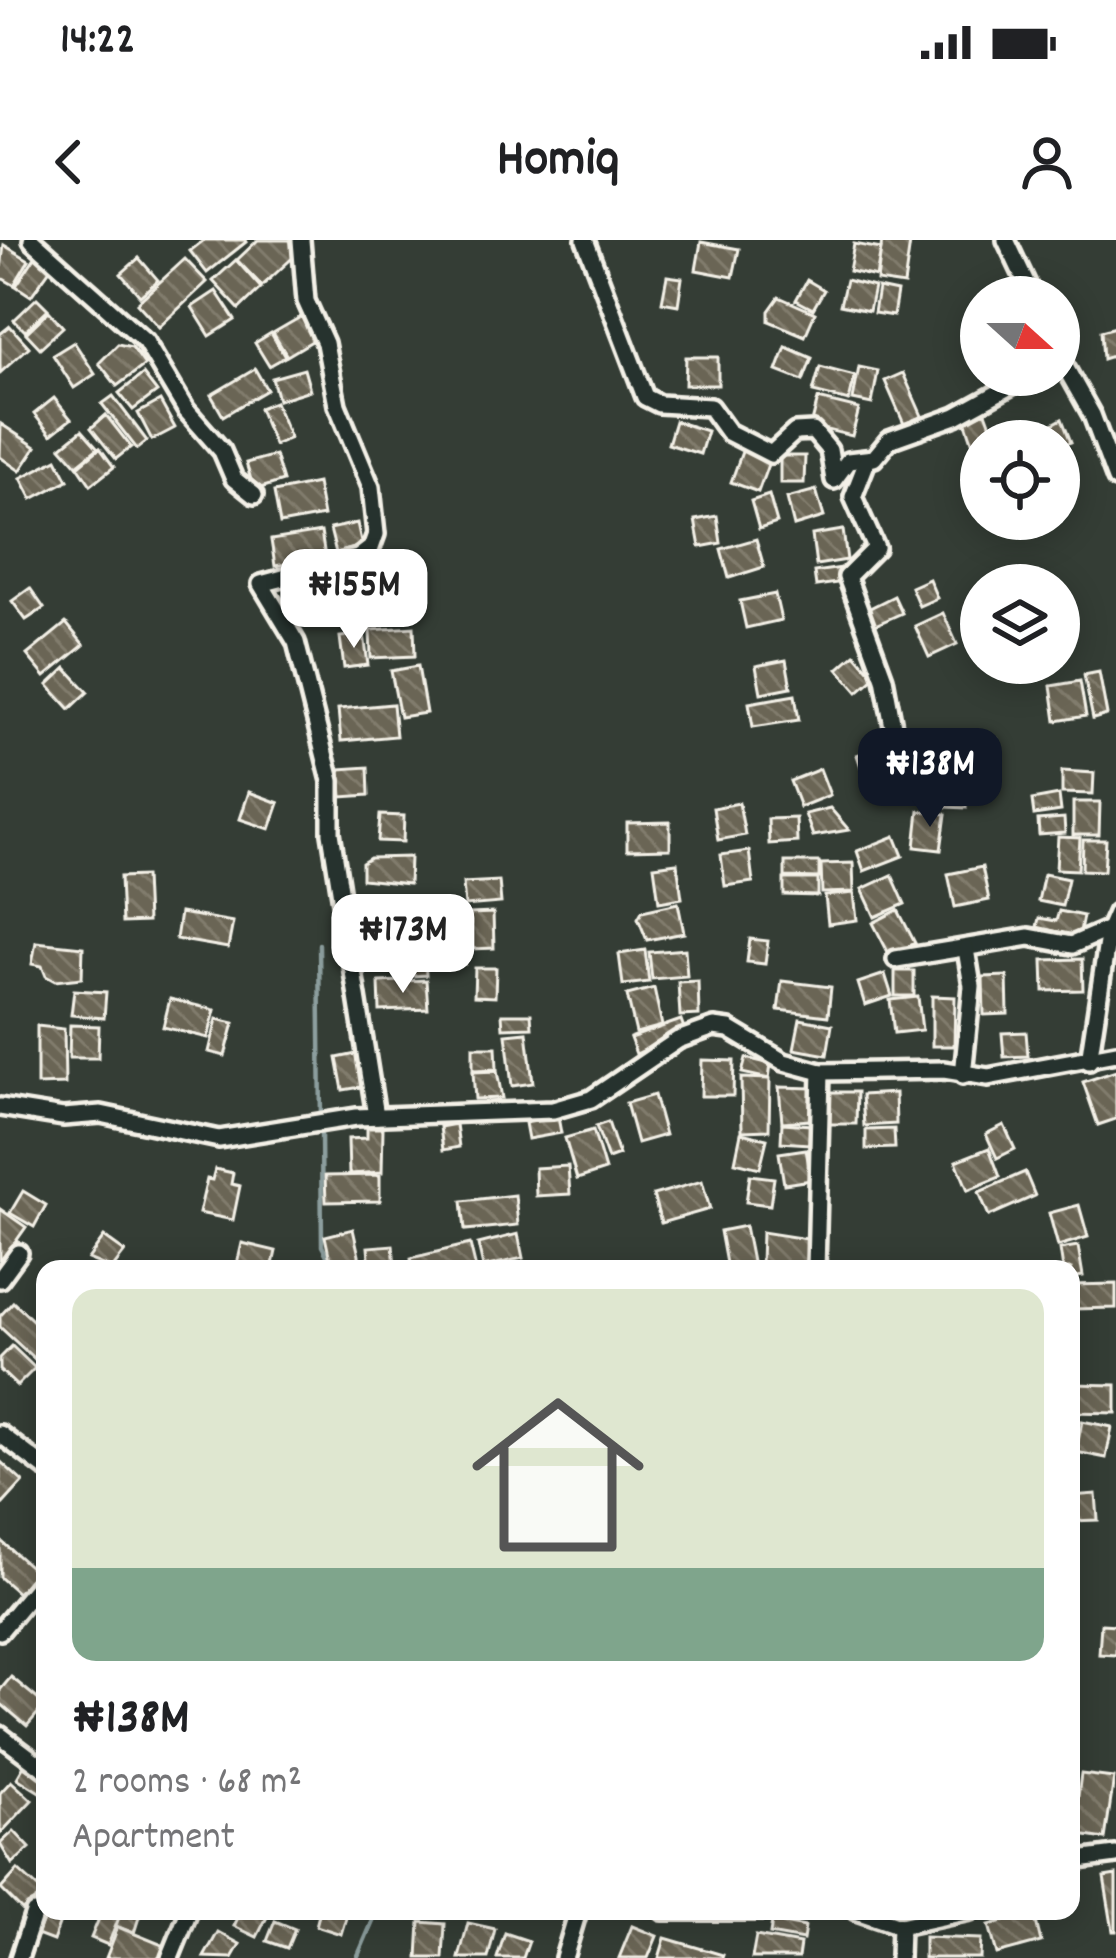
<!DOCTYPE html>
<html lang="en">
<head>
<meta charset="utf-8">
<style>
  :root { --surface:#fff; --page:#f6f6f6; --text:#202124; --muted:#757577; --line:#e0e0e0; --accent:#111827 }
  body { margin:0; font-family:Dekko,sans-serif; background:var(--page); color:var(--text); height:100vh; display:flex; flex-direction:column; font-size:45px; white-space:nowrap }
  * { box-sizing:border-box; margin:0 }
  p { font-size:39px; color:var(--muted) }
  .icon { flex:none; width:66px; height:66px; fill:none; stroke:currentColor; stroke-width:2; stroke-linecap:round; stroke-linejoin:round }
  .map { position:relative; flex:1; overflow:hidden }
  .panel { position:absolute; left:36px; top:1020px; width:1044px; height:660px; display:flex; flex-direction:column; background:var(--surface); border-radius:24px; box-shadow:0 6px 30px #0003 }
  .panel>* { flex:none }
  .needle { width:78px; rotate:111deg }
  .buttons { position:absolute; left:960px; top:36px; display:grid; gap:24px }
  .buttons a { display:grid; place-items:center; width:120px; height:120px; border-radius:50%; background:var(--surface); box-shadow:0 6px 30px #0003; font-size:60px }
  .price { position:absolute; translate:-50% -102px; padding:0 27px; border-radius:24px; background:#fff; color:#222; font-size:39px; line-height:78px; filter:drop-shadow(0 3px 6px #0008) }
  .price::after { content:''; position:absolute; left:50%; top:72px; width:36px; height:27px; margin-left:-18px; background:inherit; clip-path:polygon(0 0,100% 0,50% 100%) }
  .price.current { background:var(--accent); color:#fff }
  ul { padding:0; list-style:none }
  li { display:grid; align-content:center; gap:24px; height:636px; padding:0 36px }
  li+li { border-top:3px solid var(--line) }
  li span { display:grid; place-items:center; height:372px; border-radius:24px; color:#555 }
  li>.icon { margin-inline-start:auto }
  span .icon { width:216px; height:216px; fill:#fffc; stroke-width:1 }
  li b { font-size:51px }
  .status { display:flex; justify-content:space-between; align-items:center; height:84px; padding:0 60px; background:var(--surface); direction:ltr }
  .status svg { height:33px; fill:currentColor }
  header { display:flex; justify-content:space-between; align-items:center; height:156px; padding:0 36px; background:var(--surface); font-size:54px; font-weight:800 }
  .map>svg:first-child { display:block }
</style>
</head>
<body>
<div class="status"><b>14:22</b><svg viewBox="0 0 49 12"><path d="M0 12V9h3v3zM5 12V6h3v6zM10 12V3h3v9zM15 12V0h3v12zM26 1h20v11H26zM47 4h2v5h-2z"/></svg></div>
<header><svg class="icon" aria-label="back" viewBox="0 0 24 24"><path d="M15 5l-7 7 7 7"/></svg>Homiq<svg class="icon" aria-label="person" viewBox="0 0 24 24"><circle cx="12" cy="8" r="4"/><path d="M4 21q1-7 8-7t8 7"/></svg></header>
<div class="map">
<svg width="1116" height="1718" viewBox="0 0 1116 1718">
  <defs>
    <pattern id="building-back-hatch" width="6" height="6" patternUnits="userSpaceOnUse" patternTransform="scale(3)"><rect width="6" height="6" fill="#6b6554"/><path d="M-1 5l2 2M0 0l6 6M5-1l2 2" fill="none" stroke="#817c6d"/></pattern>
  </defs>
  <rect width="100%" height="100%" fill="#343d35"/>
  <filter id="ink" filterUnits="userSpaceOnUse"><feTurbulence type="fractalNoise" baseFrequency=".00833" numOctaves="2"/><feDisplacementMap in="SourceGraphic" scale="24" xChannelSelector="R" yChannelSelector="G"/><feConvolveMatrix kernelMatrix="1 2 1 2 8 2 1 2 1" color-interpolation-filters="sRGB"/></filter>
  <g filter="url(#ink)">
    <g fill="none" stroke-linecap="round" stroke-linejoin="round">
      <g stroke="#8c9e9e" stroke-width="4.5">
        <polyline points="319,704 321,878"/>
        <polyline points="321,890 322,1006 334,1029"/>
        <polyline points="357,1718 377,1671"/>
      </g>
    </g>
    <g fill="url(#building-back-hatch)" stroke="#f4f1e8" stroke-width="3">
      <polygon points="204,0 245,0 246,2 207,33 190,11"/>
      <polygon points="258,0 291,0 301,10 262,46 237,20"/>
      <polygon points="882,0 910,3 904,45 877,41"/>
      <polygon points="701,2 739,9 733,37 696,30"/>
      <polygon points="854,4 881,9 876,37 849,31"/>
      <polygon points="4,5 29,20 14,45 0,37"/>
      <polygon points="37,14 53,25 31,56 16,46"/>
      <polygon points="139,18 158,40 140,56 121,34"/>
      <polygon points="185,19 207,42 159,87 137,63"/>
      <polygon points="236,20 261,48 239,69 213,41"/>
      <polygon points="667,36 682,38 678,65 662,62"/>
      <polygon points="807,40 824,50 813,69 796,60"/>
      <polygon points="846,40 874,47 869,71 840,65"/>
      <polygon points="878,48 897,52 893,76 874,73"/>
      <polygon points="216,51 235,80 210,96 192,67"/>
      <polygon points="779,57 815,73 805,96 769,81 769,71"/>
      <polygon points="37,58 48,69 25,91 14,80"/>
      <polygon points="49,71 63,87 40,108 26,93"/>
      <polygon points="304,75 317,98 287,116 273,93"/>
      <polygon points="10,86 29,107 0,133 0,94"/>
      <polygon points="1116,87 1116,115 1103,119 1101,91"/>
      <polygon points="271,93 285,117 269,126 255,103"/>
      <polygon points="74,102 95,134 74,148 53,115"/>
      <polygon points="118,104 132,107 145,125 117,146 99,123"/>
      <polygon points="786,107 812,118 803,141 777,131"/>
      <polygon points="686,117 718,117 718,145 685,145"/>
      <polygon points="820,127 855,136 849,161 813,152"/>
      <polygon points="859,127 878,131 872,164 853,160"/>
      <polygon points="255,129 267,150 223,176 211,155"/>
      <polygon points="304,129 310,150 278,160 272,138"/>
      <polygon points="903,133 922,176 904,184 885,141"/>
      <polygon points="143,134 157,152 133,170 119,153"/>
      <polygon points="113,156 147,201 137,209 102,164"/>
      <polygon points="54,158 71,179 51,195 34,174"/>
      <polygon points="818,159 859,169 852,196 811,186"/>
      <polygon points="160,161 175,188 152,200 138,173"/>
      <polygon points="275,162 290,198 274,205 259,168"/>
      <polygon points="986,172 996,199 974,207 965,180"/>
      <polygon points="106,175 131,207 116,219 91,188"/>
      <polygon points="1062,179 1071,202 1059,207 1059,201 1022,201"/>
      <polygon points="675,181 707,191 700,214 668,204"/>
      <polygon points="1,184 36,207 20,231 0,217"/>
      <polygon points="82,190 98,208 77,225 61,207"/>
      <polygon points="100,208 114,227 91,245 78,226"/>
      <polygon points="743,209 770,219 758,252 731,242"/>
      <polygon points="275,215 283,241 254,250 246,223"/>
      <polygon points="780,216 805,216 804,243 780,243"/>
      <polygon points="57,219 68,240 32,259 21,238"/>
      <polygon points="317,243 323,276 280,284 274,252"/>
      <polygon points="816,250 824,277 794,286 787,258"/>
      <polygon points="769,255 777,283 759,289 751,261"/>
      <polygon points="717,276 721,303 700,307 695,280"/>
      <polygon points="357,283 362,306 336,313 330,289"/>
      <polygon points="843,290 847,320 816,325 812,295"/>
      <polygon points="321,292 325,317 275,326 271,300"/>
      <polygon points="756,299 764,327 729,338 721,309"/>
      <polygon points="842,328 844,342 816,346 814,332"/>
      <polygon points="929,339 937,358 919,366 911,347"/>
      <polygon points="30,348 44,368 26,380 12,361"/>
      <polygon points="775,354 781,380 746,388 740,361"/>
      <polygon points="894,356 902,373 875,385 868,369"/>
      <polygon points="943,373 957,404 929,417 915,386"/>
      <polygon points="66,383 84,405 45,437 27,415"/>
      <polygon points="414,387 415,416 371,418 370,390"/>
      <polygon points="364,394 368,425 344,428 340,397"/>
      <polygon points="855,414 875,437 858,452 838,429"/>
      <polygon points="786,420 791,447 761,453 756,426"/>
      <polygon points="418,426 426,473 400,477 391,431"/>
      <polygon points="66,428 88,452 70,469 48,445"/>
      <polygon points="1099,432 1107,475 1093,479 1084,435"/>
      <polygon points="1080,441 1086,476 1056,481 1051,446"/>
      <polygon points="795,455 799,480 753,487 749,463"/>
      <polygon points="393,464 396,496 341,501 338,469"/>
      <polygon points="997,499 1002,522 976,528 970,505"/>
      <polygon points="884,505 891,526 864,536 857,515"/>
      <polygon points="368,527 369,555 342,557 340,529"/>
      <polygon points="820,529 830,555 800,567 790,541"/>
      <polygon points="1062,531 1094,533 1093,554 1062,553"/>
      <polygon points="948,542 967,542 966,568 947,567"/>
      <polygon points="249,552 279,563 270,589 240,579"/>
      <polygon points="1059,555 1061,571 1034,575 1032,560"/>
      <polygon points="1073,562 1100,562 1099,595 1073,595"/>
      <polygon points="739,563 745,595 718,600 713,568"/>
      <polygon points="830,568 849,590 813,596 805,574"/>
      <polygon points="919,571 946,574 941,610 915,607"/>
      <polygon points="380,575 404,576 403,602 378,601"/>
      <polygon points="796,578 797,602 769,604 768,579"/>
      <polygon points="1064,578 1065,593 1039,595 1038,580"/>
      <polygon points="670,582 670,609 627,610 627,583"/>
      <polygon points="895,596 903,616 864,631 857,611"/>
      <polygon points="1058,597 1080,598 1078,630 1056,629"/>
      <polygon points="1083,600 1106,600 1104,631 1082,630"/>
      <polygon points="749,611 753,642 725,646 721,615"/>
      <polygon points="410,617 409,644 362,639 362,623 370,618"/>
      <polygon points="785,622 819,622 819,638 785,637"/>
      <polygon points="677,623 682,658 659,662 654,626"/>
      <polygon points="853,623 854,652 822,653 821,624"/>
      <polygon points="982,627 989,660 955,667 948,634"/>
      <polygon points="1044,634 1068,639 1062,666 1038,661"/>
      <polygon points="892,635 905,664 875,677 862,649"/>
      <polygon points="145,636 147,682 122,683 120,637"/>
      <polygon points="784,639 818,639 818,656 784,655"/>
      <polygon points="499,641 501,663 465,666 463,643"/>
      <polygon points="854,653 857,680 828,684 825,656"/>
      <polygon points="678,663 684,693 647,700 638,678 642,671"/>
      <polygon points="898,670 915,703 890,716 873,683"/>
      <polygon points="1059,671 1083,676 1079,697 1037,687 1039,678 1056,681"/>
      <polygon points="180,673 233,682 228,708 176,699"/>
      <polygon points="493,673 494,708 471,709 470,674"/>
      <polygon points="439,675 464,681 465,724 433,724 432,682 439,682"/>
      <polygon points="750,699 768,701 765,724 747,722"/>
      <polygon points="424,701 426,735 398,737 396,703"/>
      <polygon points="36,702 83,707 82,738 55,741 46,736 42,726 32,724"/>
      <polygon points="685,709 687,736 652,739 649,712"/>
      <polygon points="645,710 649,742 623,745 619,714"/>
      <polygon points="1082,719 1083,750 1044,751 1043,720"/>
      <polygon points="475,728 496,728 495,757 474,756"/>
      <rect x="895" y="731" width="19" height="25"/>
      <polygon points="885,734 892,756 865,765 858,743"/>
      <polygon points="1007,736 1008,774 984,775 983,737"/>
      <polygon points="426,740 428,769 380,771 379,742"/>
      <polygon points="698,741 699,775 680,776 678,742"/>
      <polygon points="782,741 831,747 828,776 778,770"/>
      <polygon points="654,748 662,786 636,793 627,755"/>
      <polygon points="74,750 106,752 104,778 71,775"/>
      <polygon points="932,756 955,757 954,806 932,806"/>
      <polygon points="918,757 922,790 894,793 890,760"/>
      <polygon points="170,759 215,770 208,798 163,787"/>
      <polygon points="502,774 531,774 532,787 503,788"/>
      <polygon points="217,779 234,783 225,816 209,812"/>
      <polygon points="800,779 832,785 827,815 794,809"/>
      <polygon points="681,780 685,791 636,814 630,798"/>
      <polygon points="70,785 99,786 98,818 69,818"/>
      <polygon points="37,786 64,789 65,844 37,845"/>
      <polygon points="527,792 533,843 512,846 506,794"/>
      <polygon points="1026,792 1028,816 1004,817 1002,793"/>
      <polygon points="473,807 496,807 497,829 473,830"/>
      <polygon points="361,813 367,846 343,850 337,818"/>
      <polygon points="746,818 771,824 769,839 742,833"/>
      <polygon points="702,820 734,821 733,856 701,856"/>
      <polygon points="497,831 502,858 475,859 473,832"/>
      <polygon points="1116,831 1116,879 1098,885 1083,842"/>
      <polygon points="741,838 770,839 769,890 742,891"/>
      <polygon points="779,847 812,848 811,880 782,882"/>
      <polygon points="829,852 857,852 856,884 829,884"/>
      <polygon points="895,853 896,884 864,886 862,855"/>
      <polygon points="654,855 665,895 637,903 626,863"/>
      <polygon points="558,877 561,893 528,899 525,883"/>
      <polygon points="608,882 619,915 608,919 596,886"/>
      <polygon points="782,883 811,885 809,904 781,902"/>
      <polygon points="456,884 459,907 443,910 440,887"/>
      <polygon points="1004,885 1015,909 997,918 986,894"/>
      <polygon points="367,888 383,888 382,932 349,934 348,899 367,898"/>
      <polygon points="894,889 895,908 866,909 866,890"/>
      <polygon points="593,890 605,930 577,939 565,898"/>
      <polygon points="741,893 767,899 760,928 735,922"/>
      <polygon points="989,908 1000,937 968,950 956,921"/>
      <polygon points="806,909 811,940 784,944 779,913"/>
      <polygon points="568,926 570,954 536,956 535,928"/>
      <polygon points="215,929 233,933 231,944 240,946 233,980 199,973 207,939 212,940"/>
      <polygon points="1025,932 1035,956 989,976 979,952"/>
      <polygon points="380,935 380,961 326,962 325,936"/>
      <polygon points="750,935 774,938 770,965 746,962"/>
      <polygon points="702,941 710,969 661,983 653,955"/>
      <polygon points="23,951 46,965 34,987 10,973"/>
      <polygon points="515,955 518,985 465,990 462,961"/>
      <polygon points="1079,965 1088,997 1058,1006 1049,973"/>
      <polygon points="0,969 26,987 0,1024"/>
      <polygon points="745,986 753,1027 727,1029 720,991"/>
      <polygon points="353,989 362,1029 332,1029 325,996"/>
      <polygon points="762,992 807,999 806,1026 761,1024"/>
      <polygon points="518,994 523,1018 483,1027 478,1004"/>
      <polygon points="104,997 125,1012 112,1029 88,1019"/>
      <polygon points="242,1003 276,1011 272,1029 236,1029"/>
      <polygon points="470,1004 476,1029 414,1029 411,1018"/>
      <polygon points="393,1005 395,1027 370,1029 368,1007"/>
      <polygon points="1078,1006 1083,1036 1071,1038 1071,1029 1063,1029 1060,1009"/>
      <polygon points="1116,1044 1116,1068 1071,1069 1071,1045"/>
      <polygon points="13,1062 45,1092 45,1114 38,1122 0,1087 0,1076"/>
      <polygon points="12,1106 35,1128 17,1146 0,1130 0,1118"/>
      <polygon points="1071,1144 1116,1145 1116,1173 1071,1172"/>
      <polygon points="1082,1181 1112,1187 1106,1218 1076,1212"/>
      <polygon points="0,1221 23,1242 3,1264 0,1261"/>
      <polygon points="1096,1254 1098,1280 1071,1281 1071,1256"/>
      <polygon points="0,1300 36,1332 18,1353 0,1337"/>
      <polygon points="1101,1384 1116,1385 1116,1415 1099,1414"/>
      <polygon points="11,1437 45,1465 27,1486 0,1463 0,1450"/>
      <polygon points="25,1524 45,1537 41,1553 17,1538"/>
      <polygon points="1081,1534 1114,1538 1105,1599 1073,1594"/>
      <polygon points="11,1541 32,1560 0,1594 0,1553"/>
      <polygon points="14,1591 30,1608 12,1624 0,1604"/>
      <polygon points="18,1630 40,1650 38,1658 22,1670 1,1649"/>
      <polygon points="1116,1635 1116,1691 1113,1691 1104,1637"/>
      <polygon points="47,1671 64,1671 53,1701 37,1695"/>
      <polygon points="100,1671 141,1671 134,1693 97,1679"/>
      <polygon points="102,1671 120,1675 108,1705 91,1698"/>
      <polygon points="241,1671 270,1671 257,1697 234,1686"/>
      <polygon points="320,1671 348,1671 341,1694 316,1686"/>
      <polygon points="1034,1673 1041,1702 997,1714 989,1685"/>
      <polygon points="275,1681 295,1689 287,1708 267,1701"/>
      <polygon points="772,1681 805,1687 803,1700 770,1694"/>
      <polygon points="420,1682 445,1684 443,1718 418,1718"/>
      <polygon points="468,1683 495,1689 488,1718 459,1718"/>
      <polygon points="632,1686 657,1696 648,1718 619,1718"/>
      <polygon points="118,1687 170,1708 166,1718 106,1718"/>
      <polygon points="218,1692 240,1704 232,1718 204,1717"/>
      <polygon points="505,1693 529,1701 523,1718 497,1718"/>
      <polygon points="756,1696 800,1704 798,1718 752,1718"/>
      <polygon points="924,1697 981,1699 980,1718 924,1718"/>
      <polygon points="665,1698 723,1715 722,1718 659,1718"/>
    </g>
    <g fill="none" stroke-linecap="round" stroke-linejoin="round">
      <g stroke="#f4f1e8" stroke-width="24">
        <g id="street">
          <polyline points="32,0 145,101 186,170 222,211 234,239 254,255"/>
          <polyline points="301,0 306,61 325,103 337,165 371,247 376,294 371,308 358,318 261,344 296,402 331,541 331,593 376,876"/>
          <polyline points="585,0 645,157 659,164 710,167 728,192 771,214 795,192 813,191 829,210 834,240 848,221 874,218 889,200 956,176 1016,143 1049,135"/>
          <polyline points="1006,0 1033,57"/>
          <polyline points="1059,116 1092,175 1116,239"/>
          <polyline points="867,221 853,257 876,308 847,337 884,438 903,540 926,550"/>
          <polyline points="896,719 1029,697 1072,705 1109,689"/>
          <polyline points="1089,821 1109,689 1116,673"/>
          <polyline points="963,835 972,746 966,709"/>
          <polyline points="0,867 63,877 101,874 219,899 356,877 553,870 591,859 678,800 714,787 729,789 784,822 821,832 944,830 988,837 1116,813"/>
          <polyline points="816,1029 821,832"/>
          <polyline points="0,1039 19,1013"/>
          <polyline points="0,1194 45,1228"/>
          <polyline points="0,1391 45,1337"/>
          <polyline points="0,1495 45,1529"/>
          <polyline points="1071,1621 1116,1615"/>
          <polyline points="663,1671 789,1671"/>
          <polyline points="856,1671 900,1686 970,1671"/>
          <polyline points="19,1718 34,1673"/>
          <polyline points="170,1718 189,1671"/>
          <polyline points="564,1718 578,1671"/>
          <polyline points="899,1718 900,1686"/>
        </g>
      </g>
      <use href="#street" stroke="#26332d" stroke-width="15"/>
    </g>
  </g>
</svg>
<div class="buttons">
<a><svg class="needle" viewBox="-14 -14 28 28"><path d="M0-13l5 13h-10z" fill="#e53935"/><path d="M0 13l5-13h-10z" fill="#757577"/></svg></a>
<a><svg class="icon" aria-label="locate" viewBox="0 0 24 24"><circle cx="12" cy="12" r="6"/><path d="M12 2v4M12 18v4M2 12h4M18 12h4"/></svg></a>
<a><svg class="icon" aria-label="layers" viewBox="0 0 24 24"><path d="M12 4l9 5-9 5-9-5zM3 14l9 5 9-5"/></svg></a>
</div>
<b class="price" style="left:354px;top:411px">₦155M</b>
<b class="price current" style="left:930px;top:590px">₦138M</b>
<b class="price" style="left:403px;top:756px">₦173M</b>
<section class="panel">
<ul>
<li><span style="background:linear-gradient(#dfe7d0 75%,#7fa58c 0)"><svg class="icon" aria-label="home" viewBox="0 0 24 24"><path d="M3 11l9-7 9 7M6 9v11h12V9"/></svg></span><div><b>₦138M</b><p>2 rooms · 68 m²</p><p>Apartment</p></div></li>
</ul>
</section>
</div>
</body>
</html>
